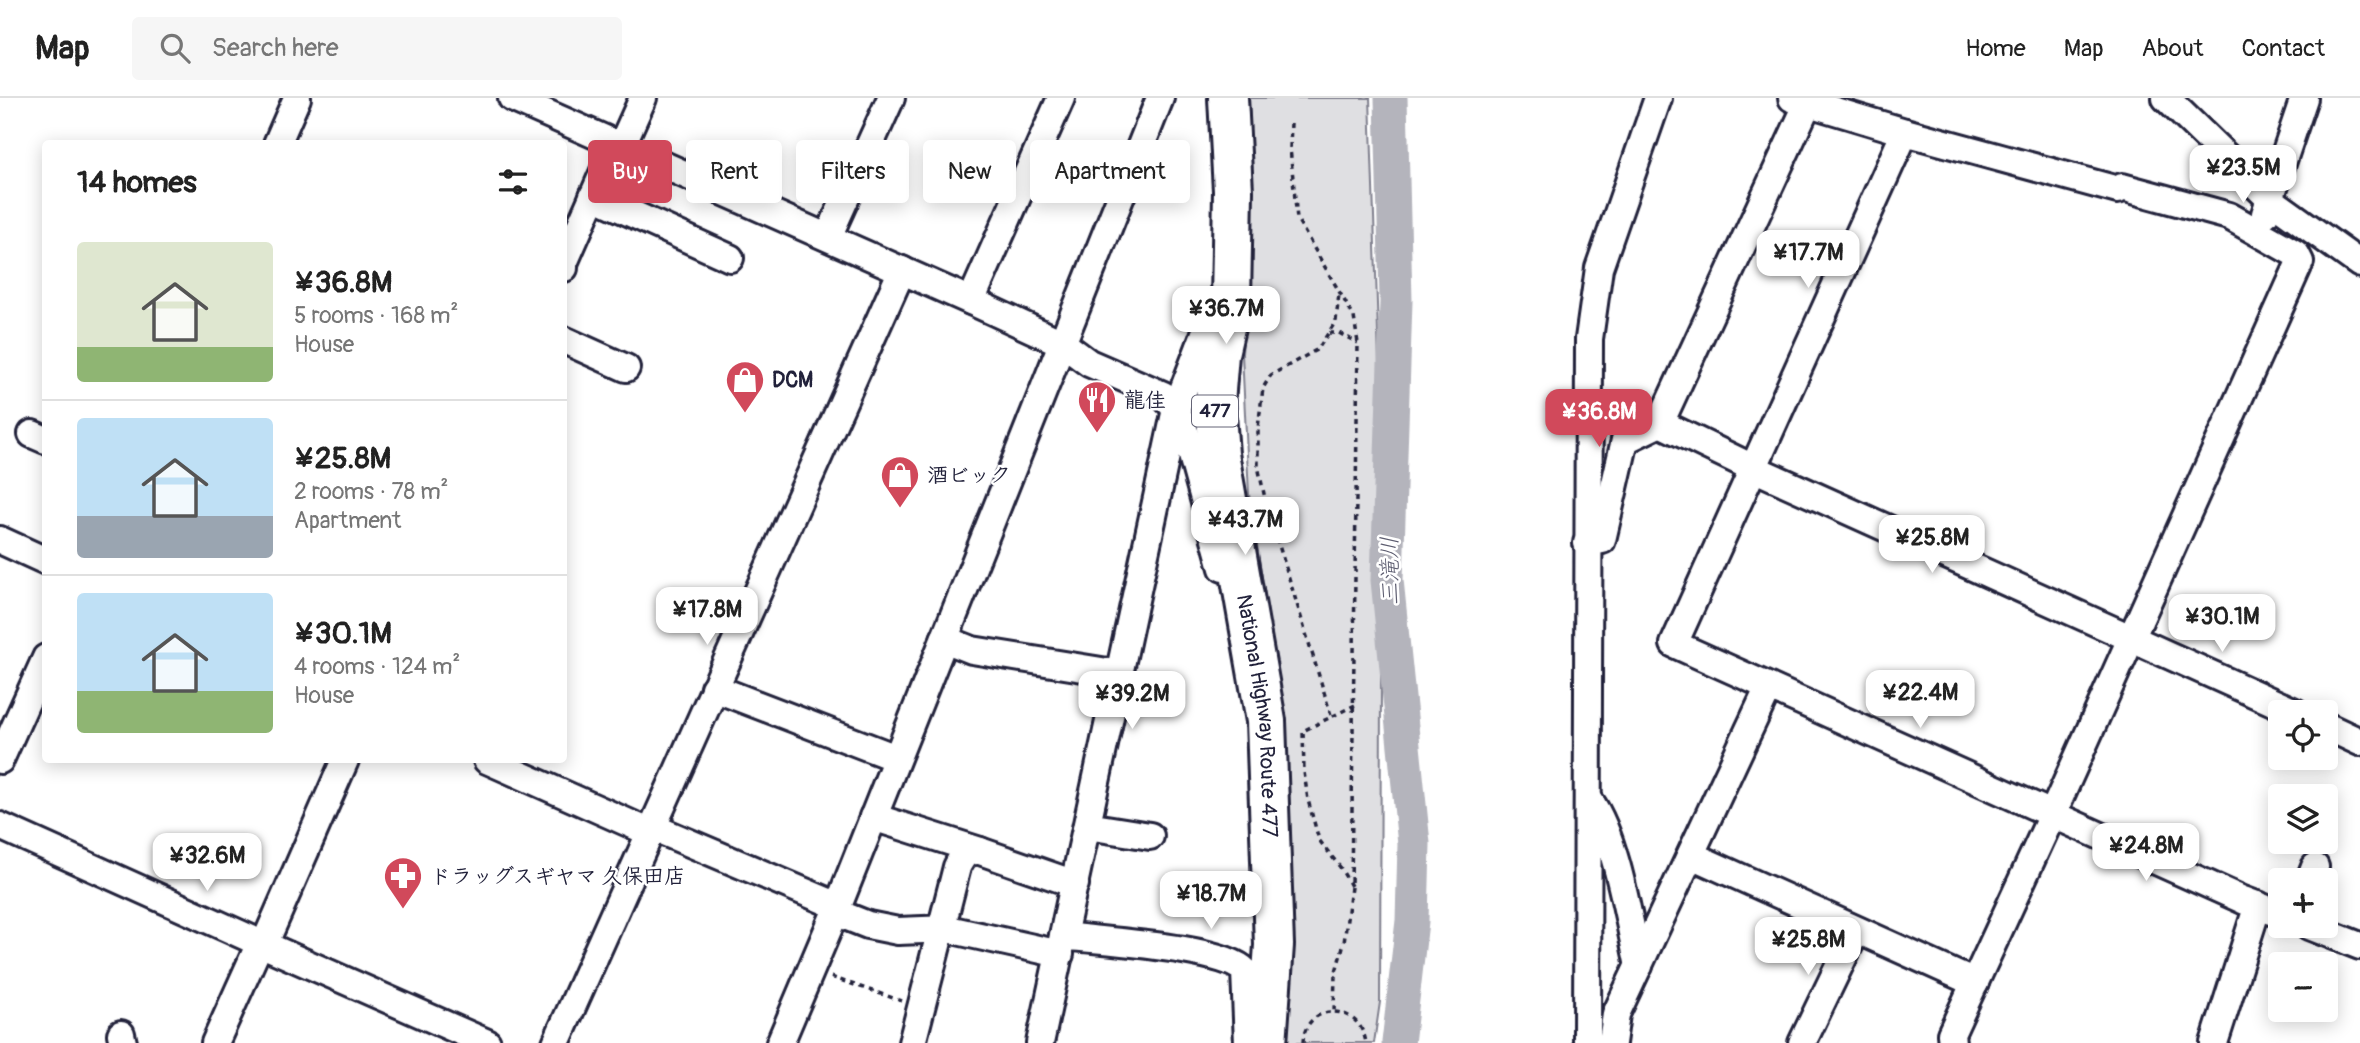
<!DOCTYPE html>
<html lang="en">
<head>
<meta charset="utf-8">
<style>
  :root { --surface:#fff; --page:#f6f6f6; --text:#222; --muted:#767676; --line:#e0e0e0; --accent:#d1495b }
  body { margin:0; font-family:Pangolin,"Klee One",sans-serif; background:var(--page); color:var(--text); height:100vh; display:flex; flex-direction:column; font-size:26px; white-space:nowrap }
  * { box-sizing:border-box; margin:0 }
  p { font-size:23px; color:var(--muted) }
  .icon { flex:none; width:38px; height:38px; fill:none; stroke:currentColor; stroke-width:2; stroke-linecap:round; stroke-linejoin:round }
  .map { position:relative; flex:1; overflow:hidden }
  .details { position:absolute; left:42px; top:42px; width:525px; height:623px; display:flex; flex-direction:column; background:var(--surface); border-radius:7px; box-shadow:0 4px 18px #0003 }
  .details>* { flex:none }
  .banner { position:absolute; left:588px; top:42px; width:665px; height:63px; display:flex; gap:14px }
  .fabs { position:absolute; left:2268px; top:602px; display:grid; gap:14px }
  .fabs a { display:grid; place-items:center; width:70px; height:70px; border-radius:7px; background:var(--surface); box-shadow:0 4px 18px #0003; font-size:35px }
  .price { position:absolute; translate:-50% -60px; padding:0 16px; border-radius:14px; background:#fff; color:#222; font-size:23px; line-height:46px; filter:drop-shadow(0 2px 4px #0008) }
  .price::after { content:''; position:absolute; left:50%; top:42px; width:21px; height:16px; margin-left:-10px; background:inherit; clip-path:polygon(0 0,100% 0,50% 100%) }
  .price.on { background:var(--accent); color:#fff }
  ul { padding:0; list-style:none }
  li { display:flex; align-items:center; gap:21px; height:175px; padding:0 35px }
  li+li { border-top:2px solid var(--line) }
  li span { display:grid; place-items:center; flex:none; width:196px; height:140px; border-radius:7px; color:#555 }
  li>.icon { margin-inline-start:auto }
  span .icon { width:84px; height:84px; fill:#fffc; stroke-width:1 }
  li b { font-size:30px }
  h2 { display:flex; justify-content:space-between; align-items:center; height:84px; padding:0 35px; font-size:30px }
  .chip { padding:0 24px; border-radius:7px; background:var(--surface); box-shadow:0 4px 18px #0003; font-size:24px; line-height:63px }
  .chip.on { background:var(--accent); color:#fff }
  header { display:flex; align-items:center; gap:42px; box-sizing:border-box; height:98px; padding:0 35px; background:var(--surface); border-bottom:2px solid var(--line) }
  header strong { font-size:33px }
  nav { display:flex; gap:38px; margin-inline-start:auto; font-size:24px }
  .search { width:490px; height:63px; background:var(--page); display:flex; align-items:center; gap:18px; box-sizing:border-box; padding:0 24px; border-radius:7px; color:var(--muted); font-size:26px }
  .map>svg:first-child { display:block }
</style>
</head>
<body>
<header>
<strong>Map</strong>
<div class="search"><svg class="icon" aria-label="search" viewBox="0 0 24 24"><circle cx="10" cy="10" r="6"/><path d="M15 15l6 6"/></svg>Search here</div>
<nav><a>Home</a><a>Map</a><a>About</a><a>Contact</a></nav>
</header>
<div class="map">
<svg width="2360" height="945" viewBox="0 0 2360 945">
  <rect width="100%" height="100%" fill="#fff"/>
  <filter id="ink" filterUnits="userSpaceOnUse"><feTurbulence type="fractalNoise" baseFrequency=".0143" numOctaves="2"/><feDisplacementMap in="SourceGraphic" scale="14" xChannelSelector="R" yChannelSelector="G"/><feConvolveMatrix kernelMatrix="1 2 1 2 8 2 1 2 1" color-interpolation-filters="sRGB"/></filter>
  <g filter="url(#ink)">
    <polygon fill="#dfdfe2" stroke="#80808e" stroke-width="2" points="1249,0 1370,0 1379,265 1381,578 1380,904 1374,945 1284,945 1291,852 1277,576 1249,396 1242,256 1252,113"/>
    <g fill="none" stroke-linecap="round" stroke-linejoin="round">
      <polyline stroke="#b4b4bc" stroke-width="33" points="1391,0 1396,203 1387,482 1414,746 1412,823 1398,945"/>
      <g stroke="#22223b" stroke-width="32">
        <g id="minor">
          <polyline points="512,0 971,203 1062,245 1089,265 1163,297 1176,311 1187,339 1223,470"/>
          <polyline points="1792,0 1905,34 2118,92 2122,89 2229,118 2296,156 2300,164 2052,717 1951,936 1952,945"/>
          <polyline points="2166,0 2271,102 2360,166"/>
          <polyline points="1905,34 1674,546 2243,802 2280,816"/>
          <polyline points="277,46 297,0"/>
          <polyline points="621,49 643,0"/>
          <polyline points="593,98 730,160"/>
          <polyline points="2265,116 2304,0"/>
          <polyline points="828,139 891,0"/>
          <polyline points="564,170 564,165 616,46"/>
          <polyline points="971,203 1061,0"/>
          <polyline points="564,242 626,270"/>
          <polyline points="1660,325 1753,370 2295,614"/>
          <polyline points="32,336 46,342"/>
          <polyline points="0,442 46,463"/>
          <polyline points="1587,445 1602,442 1625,342 1660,325 1808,5"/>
          <polyline points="944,541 972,552 1120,576"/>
          <polyline points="714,590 896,660"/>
          <polyline points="2326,628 2360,644"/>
          <polyline points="0,662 46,560"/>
          <polyline points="487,662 649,734"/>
          <path d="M 1590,703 C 1616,739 1629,823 1639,868"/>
          <polyline points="873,719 980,753"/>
          <polyline points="0,728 260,845 215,945"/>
          <polyline points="1087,728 1150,738"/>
          <polyline points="652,729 838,808"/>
          <polyline points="1691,757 1975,885"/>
          <polyline points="2310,782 2315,769"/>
          <polyline points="835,814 868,827 898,833 948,831 1060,856"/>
          <polyline points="2309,828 2360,848"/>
          <path d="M 1063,838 C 1100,843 1223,849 1245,873 L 1248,945"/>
          <polyline points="260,845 487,945"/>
          <polyline points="264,847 345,662"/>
          <polyline points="121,936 123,945"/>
          <polyline points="556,945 902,172"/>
          <polyline points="780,945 838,808 1160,0"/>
          <path d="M 912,945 L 957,769 C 962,758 967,752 980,753 L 1075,786"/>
          <polyline points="1040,945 1176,311 1214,212"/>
          <polyline points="1587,945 1589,241 1599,170 1658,0"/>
          <polyline points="1612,945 1616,916 1768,591"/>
          <polyline points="1802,945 1856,833"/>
          <polyline points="2214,945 2258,807"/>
        </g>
      </g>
      <g stroke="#22223b" stroke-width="44">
        <g id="highway">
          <path id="s1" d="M 1228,0 L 1233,93 L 1231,203 L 1219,256 L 1215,304 L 1219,356 L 1266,623 L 1274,847 L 1267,945"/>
        </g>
      </g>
      <g stroke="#22223b" stroke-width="3.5" stroke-dasharray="5 5" stroke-linecap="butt">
        <polyline points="1291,25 1290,50 1297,121 1354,219 1358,245 1351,789 1344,845 1335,877 1334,914"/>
        <polyline points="1329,235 1339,235 1358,245"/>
        <polyline points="1331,617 1266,405 1258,368 1258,330 1263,290 1271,277 1318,251 1336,223 1339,196"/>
        <polyline points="1351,788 1340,769 1319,742 1308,702 1304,674 1303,633 1355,607"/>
        <polyline points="831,879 902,903"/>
        <path d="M 1303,945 C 1304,904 1360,903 1366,945"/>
      </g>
      <use href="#minor" stroke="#fff" stroke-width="26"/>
      <use href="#highway" stroke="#fff" stroke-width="38"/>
    </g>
  </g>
  <defs>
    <g id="shop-pin" transform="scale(2.0125)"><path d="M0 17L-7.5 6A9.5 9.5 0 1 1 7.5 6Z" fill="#d1495b" stroke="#fff"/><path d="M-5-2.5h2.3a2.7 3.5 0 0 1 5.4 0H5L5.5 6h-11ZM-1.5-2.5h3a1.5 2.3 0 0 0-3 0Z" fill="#fff"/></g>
    <g id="restaurant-pin" transform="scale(2.0125)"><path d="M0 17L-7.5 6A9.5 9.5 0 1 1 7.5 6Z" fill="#d1495b" stroke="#fff"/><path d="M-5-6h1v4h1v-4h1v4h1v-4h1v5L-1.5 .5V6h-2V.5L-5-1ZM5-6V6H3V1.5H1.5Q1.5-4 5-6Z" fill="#fff"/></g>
    <g id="pharmacy-pin" transform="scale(2.0125)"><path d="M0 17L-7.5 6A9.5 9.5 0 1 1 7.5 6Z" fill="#d1495b" stroke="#fff"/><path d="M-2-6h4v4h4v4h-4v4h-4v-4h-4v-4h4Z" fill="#fff"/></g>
  </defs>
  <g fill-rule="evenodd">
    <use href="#shop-pin" x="745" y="282"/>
    <use href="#restaurant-pin" x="1097" y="302"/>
    <use href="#shop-pin" x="900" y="377"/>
    <use href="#pharmacy-pin" x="403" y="778"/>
  </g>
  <g text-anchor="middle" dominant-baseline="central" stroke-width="5" stroke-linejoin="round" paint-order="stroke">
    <rect fill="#fff" stroke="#646476" stroke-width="2" x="1192" y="297.5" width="46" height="31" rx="5"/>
    <g font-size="19" font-weight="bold" fill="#22223b">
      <text x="1215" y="313">477</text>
    </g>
    <g font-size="21" font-weight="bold" fill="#22223b" stroke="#fff" text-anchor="start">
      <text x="772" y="282">DCM</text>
      <text x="1124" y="302">龍佳</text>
      <text x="927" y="377">酒ビック</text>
      <text x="430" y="778">ドラッグスギヤマ 久保田店</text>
    </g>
    <g font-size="21" fill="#22223b" stroke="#fff">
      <text stroke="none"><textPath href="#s1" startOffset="623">National Highway Route 477</textPath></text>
    </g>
    <g font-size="23" font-style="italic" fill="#5c5c6f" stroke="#fff">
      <text transform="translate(1390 473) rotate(-91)">三滝川</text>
    </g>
  </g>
</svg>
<div class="fabs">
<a><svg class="icon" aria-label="locate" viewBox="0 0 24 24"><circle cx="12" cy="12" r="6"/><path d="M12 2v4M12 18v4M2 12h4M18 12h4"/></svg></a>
<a><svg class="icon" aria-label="layers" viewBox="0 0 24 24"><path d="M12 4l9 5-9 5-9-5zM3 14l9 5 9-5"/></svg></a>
<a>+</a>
<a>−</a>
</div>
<b class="price" style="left:2243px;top:107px">¥23.5M</b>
<b class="price" style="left:1808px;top:192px">¥17.7M</b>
<b class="price" style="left:1226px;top:248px">¥36.7M</b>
<b class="price on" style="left:1599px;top:351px">¥36.8M</b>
<b class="price" style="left:1245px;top:459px">¥43.7M</b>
<b class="price" style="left:1932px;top:477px">¥25.8M</b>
<b class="price" style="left:707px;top:549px">¥17.8M</b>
<b class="price" style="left:2222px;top:556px">¥30.1M</b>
<b class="price" style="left:1920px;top:632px">¥22.4M</b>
<b class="price" style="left:1132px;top:633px">¥39.2M</b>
<b class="price" style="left:2146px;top:785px">¥24.8M</b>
<b class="price" style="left:207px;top:795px">¥32.6M</b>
<b class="price" style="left:1211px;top:833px">¥18.7M</b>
<b class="price" style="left:1808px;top:879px">¥25.8M</b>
<div class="banner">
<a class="chip on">Buy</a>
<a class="chip">Rent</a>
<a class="chip">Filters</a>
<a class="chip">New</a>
<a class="chip">Apartment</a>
</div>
<section class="details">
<h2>14 homes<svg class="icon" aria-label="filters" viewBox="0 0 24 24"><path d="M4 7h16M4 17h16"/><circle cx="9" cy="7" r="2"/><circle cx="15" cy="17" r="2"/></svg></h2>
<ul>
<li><span style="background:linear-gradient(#dfe7d0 75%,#8fb573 0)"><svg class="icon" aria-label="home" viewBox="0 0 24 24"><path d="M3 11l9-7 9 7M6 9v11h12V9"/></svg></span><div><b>¥36.8M</b><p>5 rooms · 168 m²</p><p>House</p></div></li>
<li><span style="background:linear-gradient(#bfe0f5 70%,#9aa5b1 0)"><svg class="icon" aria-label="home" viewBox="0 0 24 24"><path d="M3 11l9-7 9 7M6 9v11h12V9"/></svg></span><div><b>¥25.8M</b><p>2 rooms · 78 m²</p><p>Apartment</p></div></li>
<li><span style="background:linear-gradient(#bfe0f5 70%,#8fb573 0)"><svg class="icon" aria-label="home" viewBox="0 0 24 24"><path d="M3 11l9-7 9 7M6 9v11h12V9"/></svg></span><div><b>¥30.1M</b><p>4 rooms · 124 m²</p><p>House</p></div></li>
</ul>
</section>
</div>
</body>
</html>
